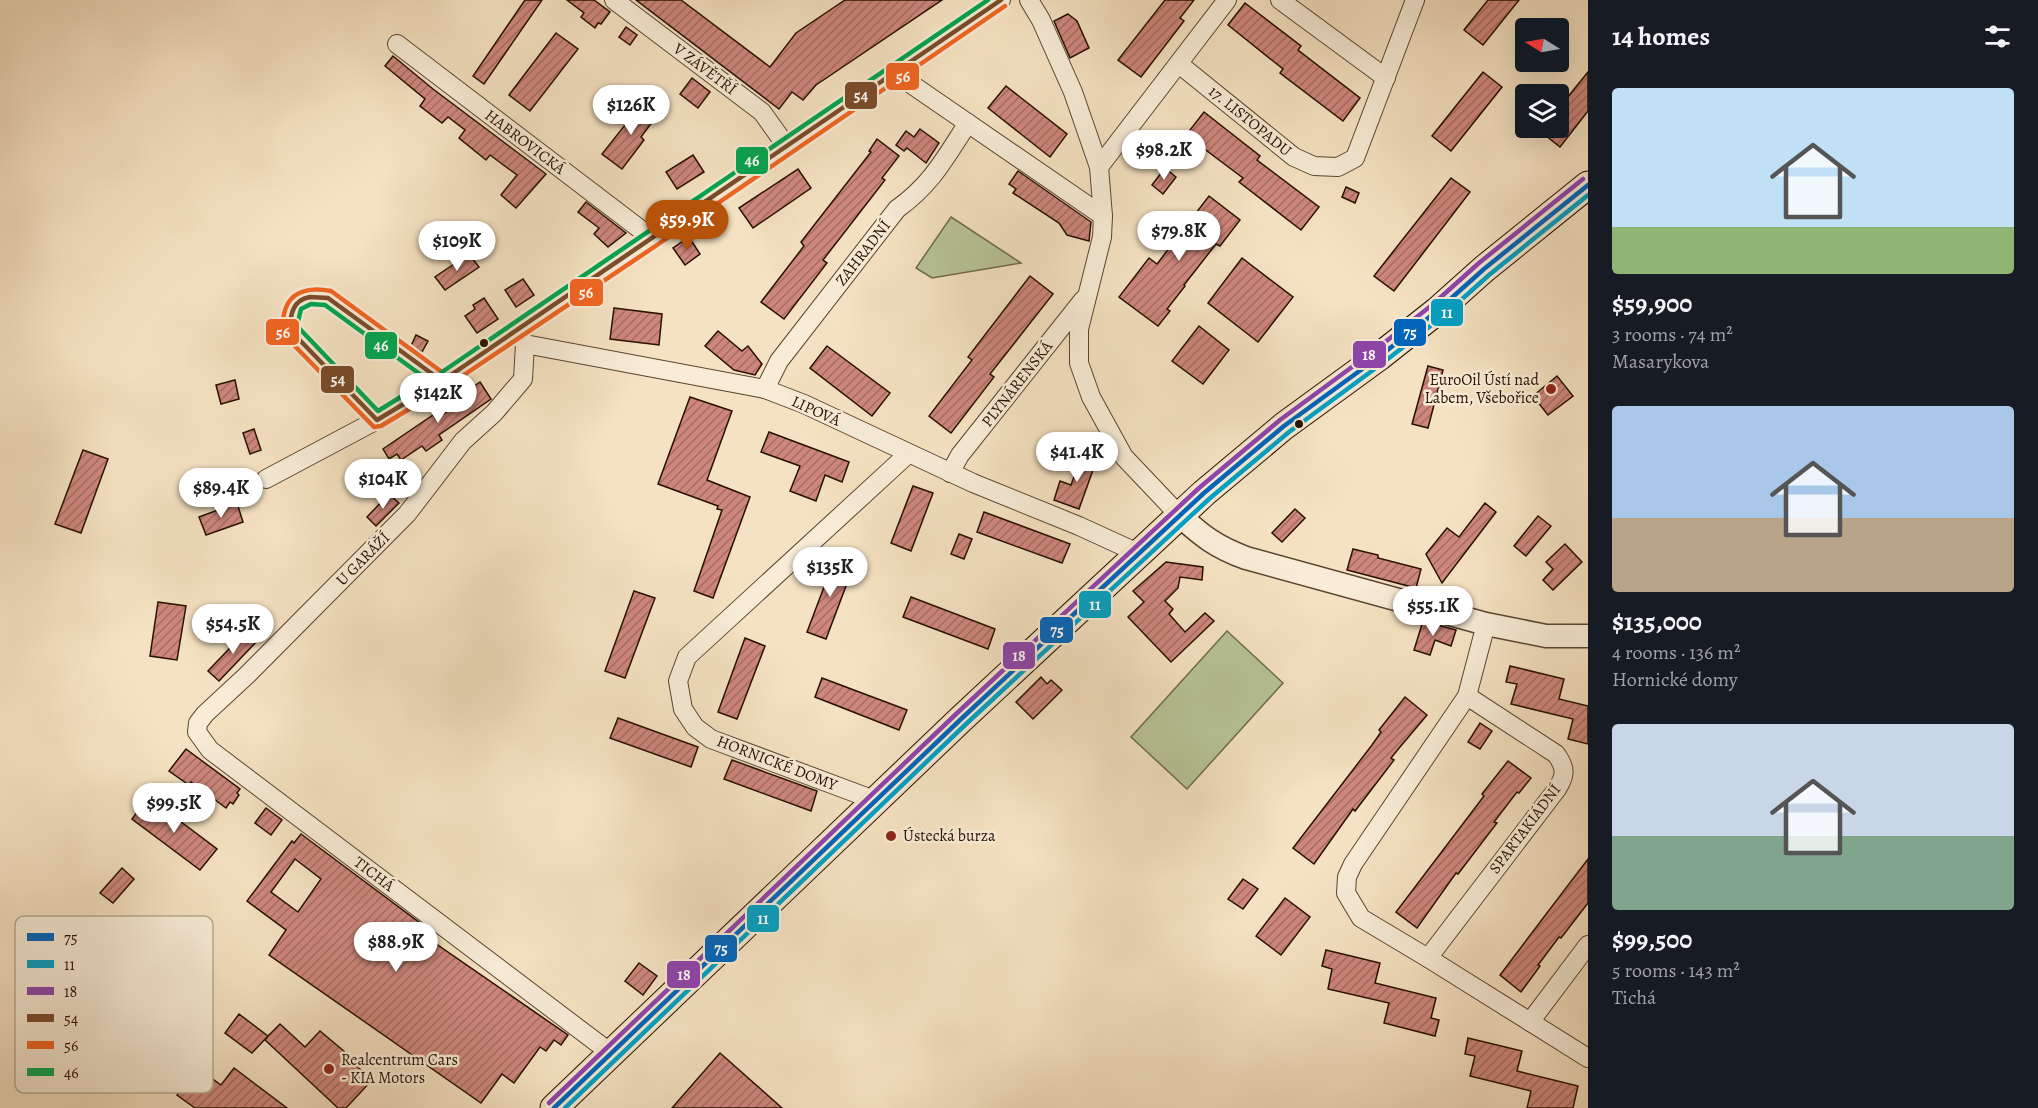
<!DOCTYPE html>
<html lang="en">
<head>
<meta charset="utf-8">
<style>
  :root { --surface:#171b24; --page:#242831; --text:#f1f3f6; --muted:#9ea1a6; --accent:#b45309 }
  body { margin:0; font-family:Alegreya,serif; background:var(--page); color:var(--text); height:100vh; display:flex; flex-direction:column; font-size:22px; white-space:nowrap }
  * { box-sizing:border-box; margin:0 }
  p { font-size:20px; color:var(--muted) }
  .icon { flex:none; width:33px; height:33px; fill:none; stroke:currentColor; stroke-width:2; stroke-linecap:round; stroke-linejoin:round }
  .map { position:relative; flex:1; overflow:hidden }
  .details { display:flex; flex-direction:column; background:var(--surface); width:450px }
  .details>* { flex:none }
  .needle { width:39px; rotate:281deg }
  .buttons { position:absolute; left:1515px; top:18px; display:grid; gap:12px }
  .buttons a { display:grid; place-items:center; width:54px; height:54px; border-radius:6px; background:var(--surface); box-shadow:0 6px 24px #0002; font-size:30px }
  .price { position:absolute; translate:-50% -51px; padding:0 14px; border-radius:21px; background:#fff; color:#222; font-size:20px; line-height:39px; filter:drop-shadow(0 2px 3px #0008) }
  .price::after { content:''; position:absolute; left:50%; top:36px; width:18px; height:14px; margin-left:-9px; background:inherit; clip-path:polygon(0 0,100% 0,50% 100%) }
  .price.current { background:var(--accent); color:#fff }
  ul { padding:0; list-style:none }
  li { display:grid; align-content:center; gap:12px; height:318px; padding:0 24px }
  li span { display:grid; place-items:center; height:186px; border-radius:6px; color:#555 }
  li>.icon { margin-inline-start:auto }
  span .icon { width:108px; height:108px; fill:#fffc; stroke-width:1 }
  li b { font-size:26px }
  h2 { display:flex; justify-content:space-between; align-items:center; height:72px; padding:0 24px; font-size:26px }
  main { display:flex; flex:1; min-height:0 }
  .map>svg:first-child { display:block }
</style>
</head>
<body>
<main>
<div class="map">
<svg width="1588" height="1108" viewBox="0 0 1588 1108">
  <defs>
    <pattern id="building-hatch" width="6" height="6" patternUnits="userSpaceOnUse" patternTransform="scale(1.5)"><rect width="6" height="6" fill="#ce877c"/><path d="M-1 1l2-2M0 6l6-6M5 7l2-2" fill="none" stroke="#a76d63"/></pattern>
  </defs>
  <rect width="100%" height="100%" fill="#f5e2c2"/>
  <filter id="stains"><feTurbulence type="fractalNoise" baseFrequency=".00333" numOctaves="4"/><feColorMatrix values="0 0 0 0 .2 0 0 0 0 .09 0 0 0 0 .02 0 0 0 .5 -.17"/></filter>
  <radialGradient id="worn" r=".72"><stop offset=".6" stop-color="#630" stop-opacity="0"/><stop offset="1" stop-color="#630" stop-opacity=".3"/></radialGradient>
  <g fill="#b7c497" stroke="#6f6a4c" stroke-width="1.5">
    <polygon points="951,217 1021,263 932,278 916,268"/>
    <polygon points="1227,631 1283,683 1187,789 1131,737"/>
  </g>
  <g fill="url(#building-hatch)" stroke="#270f00" stroke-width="1.5" fill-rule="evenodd">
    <polygon points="525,0 542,0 484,84 473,76"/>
    <polygon points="567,0 594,0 610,12 601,24 598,23 595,28 581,17 584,13"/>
    <polygon points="636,0 681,0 770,67 796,33 845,0 942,0 816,85 803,100 792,92 779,109"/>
    <polygon points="1165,0 1194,0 1180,18 1184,21 1141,77 1118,60"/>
    <polygon points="1488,0 1519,0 1483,45 1464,30"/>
    <polygon points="1245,3 1301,46 1298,50 1360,98 1343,121 1280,73 1283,69 1228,25"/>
    <polygon points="1068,14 1077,21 1089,48 1070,58 1054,21"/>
    <polygon points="626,27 637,35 630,45 619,37"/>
    <polygon points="556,33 578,49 530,111 509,95"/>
    <polygon points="393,56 433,89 546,174 516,208 501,195 517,175 490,155 486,160 459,138 465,130 448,117 442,123 420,106 425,99 385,66"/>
    <polygon points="1483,72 1502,87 1451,151 1432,136"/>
    <polygon points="1588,72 1588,111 1560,147 1536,128 1558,128 1558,109"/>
    <polygon points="692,78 710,92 698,108 680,94"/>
    <polygon points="1006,86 1067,134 1050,157 988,108"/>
    <polygon points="644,101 659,113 641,137 644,140 622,169 602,154"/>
    <polygon points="1204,112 1260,156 1257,160 1319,207 1301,230 1239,182 1243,178 1186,135"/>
    <polygon points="920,129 939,143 926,163 907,148 904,151 896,145 906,131 914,137"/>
    <polygon points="877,139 899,156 882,178 885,180 823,260 827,263 784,319 761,302 804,246 801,242 871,152 869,151"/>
    <polygon points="693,155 704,172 677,189 666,172"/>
    <polygon points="1165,168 1176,177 1163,194 1152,185"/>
    <polygon points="798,169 811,188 753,228 739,208"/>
    <polygon points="1018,171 1091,222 1089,241 1067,235 1059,223 1013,193 1016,189 1009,184"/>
    <polygon points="1451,178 1470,192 1394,291 1374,276"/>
    <polygon points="1346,187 1359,193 1355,203 1342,197"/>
    <polygon points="1209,196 1240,220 1220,246 1216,244 1184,285 1185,286 1167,309 1170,311 1158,326 1119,297 1149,258 1157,264"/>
    <polygon points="586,202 626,233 608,247 594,234 599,228 578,212"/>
    <polygon points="689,237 700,254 685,265 673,248"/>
    <polygon points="469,254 479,267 445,290 435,277"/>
    <polygon points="1242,258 1293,297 1258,342 1208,303"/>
    <polygon points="1030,276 1053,294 990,374 994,377 951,433 929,416 972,360 968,357"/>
    <polygon points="523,279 534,295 516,307 505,290"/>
    <polygon points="484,298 498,319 477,333 465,316 475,309 473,305"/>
    <polygon points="614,308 662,314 659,345 610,339"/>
    <polygon points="1199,326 1229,350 1203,384 1172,361"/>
    <polygon points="718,331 742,351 748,346 762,364 755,375 734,370 705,346"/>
    <polygon points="416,335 428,341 422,352 411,346"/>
    <polygon points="827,346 890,393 872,416 810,368"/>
    <polygon points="1428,366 1443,370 1428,428 1412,424"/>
    <polygon points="1557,376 1573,396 1548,415 1533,396"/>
    <polygon points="235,380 239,399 221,404 216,385"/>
    <polygon points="480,382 491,399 439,435 442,440 426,451 422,446 401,460 397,454 389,459 383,449 433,415 436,419 456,405 453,401"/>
    <polygon points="690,397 732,411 707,480 750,497 713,598 694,591 722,510 717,509 718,506 658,484"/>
    <polygon points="254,429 261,450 250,454 243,433"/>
    <polygon points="769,432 849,462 842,482 825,475 816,501 790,491 800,466 761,452"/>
    <polygon points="83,450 108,459 81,533 55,524"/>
    <polygon points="1083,452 1098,456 1079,509 1054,500 1060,481 1071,485"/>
    <polygon points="913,486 933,493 911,551 891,543"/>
    <polygon points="389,494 399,503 376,526 367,517"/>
    <polygon points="237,503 243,522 206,535 199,517"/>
    <polygon points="1485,503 1496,512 1442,583 1426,554 1447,528 1459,537"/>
    <polygon points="1295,509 1305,518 1282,542 1272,533"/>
    <polygon points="984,512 1070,544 1062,563 977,532"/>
    <polygon points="1538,516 1551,526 1526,556 1514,546"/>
    <polygon points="959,534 972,539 964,559 951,554"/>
    <polygon points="1565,544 1582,562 1553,590 1543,580 1553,569 1546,562"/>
    <polygon points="1353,549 1378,555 1378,558 1421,569 1416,588 1347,570"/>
    <polygon points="835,558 854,565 826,639 807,632"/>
    <polygon points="1166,562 1203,567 1202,580 1180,577 1178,588 1165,601 1173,609 1169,614 1185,632 1205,613 1214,621 1171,662 1128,617 1144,602 1133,591"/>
    <polygon points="634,591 655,598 625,678 605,671"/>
    <polygon points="911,597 995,629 988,649 903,617"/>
    <polygon points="158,602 186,606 177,660 150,656"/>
    <polygon points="1423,621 1456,630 1451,646 1435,640 1430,655 1414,650"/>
    <polygon points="247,630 258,640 219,681 208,671"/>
    <polygon points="745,638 765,646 737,719 718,712"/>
    <polygon points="1510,666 1564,679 1559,699 1588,706 1588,744 1568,739 1573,719 1511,704 1517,684 1506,682"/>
    <polygon points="1041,677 1047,684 1051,680 1062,690 1033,719 1016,702"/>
    <polygon points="822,678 907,710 899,730 815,697"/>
    <polygon points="1405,697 1427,715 1400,747 1391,758 1394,760 1355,811 1353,809 1314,864 1293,848 1372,745 1381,732 1379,730"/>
    <polygon points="618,718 698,747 691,767 610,738"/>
    <polygon points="1480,723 1492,731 1480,749 1468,742"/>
    <polygon points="186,749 240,789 237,793 239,795 233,804 230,802 226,808 191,782 189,785 169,771"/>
    <polygon points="732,760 817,791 811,811 724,779"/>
    <polygon points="1508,761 1531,778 1519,793 1517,792 1494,822 1497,823 1458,874 1456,873 1417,928 1396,912 1484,796 1482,794"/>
    <polygon points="148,797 217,849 200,870 132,819"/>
    <polygon points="266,808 282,820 271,835 255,823"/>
    <path d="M 301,834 L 424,926 L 419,932 L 568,1035 L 561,1045 L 554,1040 L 546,1051 L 540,1047 L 514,1083 L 502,1074 L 481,1103 L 269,955 L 286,930 L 247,901 L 292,841 L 294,843 ZM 295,859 L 321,879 L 298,912 L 271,892 Z"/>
    <polygon points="1588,859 1588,903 1561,938 1559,937 1538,965 1540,966 1521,992 1500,975"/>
    <polygon points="122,868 134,879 113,903 100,893"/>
    <polygon points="1243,879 1258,889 1243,909 1228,899"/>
    <polygon points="1285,898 1310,917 1281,955 1256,936"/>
    <polygon points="1326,950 1380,963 1375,983 1436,998 1431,1018 1439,1020 1435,1036 1384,1023 1389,1003 1328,989 1332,969 1322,966"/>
    <polygon points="639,963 657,976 643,995 625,981"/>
    <polygon points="239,1014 268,1036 280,1024 305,1047 320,1031 351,1057 349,1059 372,1080 346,1108 338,1108 265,1040 268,1036 252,1053 225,1033"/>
    <polygon points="1468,1038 1522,1051 1517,1071 1578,1086 1573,1108 1527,1108 1531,1091 1470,1076 1475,1056 1465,1054"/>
    <polygon points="720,1053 782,1108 672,1108"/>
    <polygon points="198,1068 221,1085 234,1068 287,1108 195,1108 177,1095"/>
  </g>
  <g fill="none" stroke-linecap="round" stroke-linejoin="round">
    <g stroke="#5a4430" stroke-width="20">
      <g id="minor">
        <polyline points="614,0 762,112 787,147"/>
        <polyline points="1029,0 1041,20 1073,92 1099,167 1103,216 1102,237 1079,329 1079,363 1091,397 1124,457 1179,515"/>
        <polyline points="1280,0 1386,78"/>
        <polyline points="397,44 653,239"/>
        <polyline points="1179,64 1294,157 1314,166 1338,167 1355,158 1415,0"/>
        <polyline points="895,73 1103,216"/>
        <polyline points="1099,167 1227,0"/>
        <polyline points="518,334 525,344 765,389 804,404 973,483 1079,526 1138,553"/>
        <polyline points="525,344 523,379 494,413 463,441 407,514 246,676 205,714 198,723 197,732 210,750 612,1054"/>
        <path d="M 765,389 L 779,361 L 897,209 C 932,184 945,158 968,123"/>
        <polyline points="950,473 960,455 1083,300"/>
        <polyline points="266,479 377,420 442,381 653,239 1001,0"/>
        <polyline points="1486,624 1467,696 1353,864 1347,877 1346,893 1361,918 1428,958 1588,1058"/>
        <polyline points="877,801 711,739 695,727 683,709 678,681 687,657 908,454"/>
        <path d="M 1428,958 L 1557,789 C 1566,775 1566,768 1556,754 L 1467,696"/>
        <polyline points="1530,1022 1588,945"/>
      </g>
    </g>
    <g stroke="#5a4430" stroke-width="25">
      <path id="tertiary" d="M 1179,515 C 1202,536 1216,547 1246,558 L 1486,624 L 1546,636 L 1588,636"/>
    </g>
    <g stroke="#270f00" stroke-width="29">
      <polyline id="primary" points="554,1108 960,720 1204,493 1284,426 1380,356 1437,311 1484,269 1588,185"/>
    </g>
    <use href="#minor" stroke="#f8ecd7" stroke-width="18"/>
    <use href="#tertiary" stroke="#f8ecd7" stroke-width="22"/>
    <use href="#primary" stroke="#f5e2c2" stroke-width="27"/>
    <g stroke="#f8ecd7" stroke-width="9">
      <polyline id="bus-1" points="554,1108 960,720 1204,493 1284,426 1380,356 1437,311 1484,269 1588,185"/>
    </g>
    <g stroke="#f8ecd7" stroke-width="9">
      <polyline id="bus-2" points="565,1108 965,725 1209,499 1289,432 1384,362 1442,317 1489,275 1588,195"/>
    </g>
    <g stroke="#f8ecd7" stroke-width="9">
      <polyline id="bus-3" points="549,1103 955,715 1199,488 1280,420 1375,350 1432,305 1479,263 1583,179"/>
    </g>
    <g stroke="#f8ecd7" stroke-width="9">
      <g id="bus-4">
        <path d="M 310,297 L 328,298 L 442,381 L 377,420 L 289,329 C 291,313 293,300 310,297 Z"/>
        <polyline points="442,381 1001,0"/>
      </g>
    </g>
    <g stroke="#f8ecd7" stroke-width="9">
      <g id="bus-5">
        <path d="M 442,372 L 331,291 C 310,287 289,290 284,314 C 282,321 281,327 283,334 L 374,427 L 381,426 L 446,387"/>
        <polyline points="446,387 657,245 1005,6"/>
      </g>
    </g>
    <g stroke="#f8ecd7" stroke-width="9">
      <g id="bus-6">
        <polygon points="311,304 325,305 428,380 378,411 297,326 301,309"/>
        <polyline points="442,372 988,0"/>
      </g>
    </g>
    <use href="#bus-1" stroke="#0065bd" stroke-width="4.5"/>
    <use href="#bus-2" stroke="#02a1c4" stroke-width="4.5"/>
    <use href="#bus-3" stroke="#8e44ad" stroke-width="4.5"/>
    <use href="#bus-4" stroke="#7a4b2a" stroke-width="4.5"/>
    <use href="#bus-5" stroke="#f26522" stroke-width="4.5"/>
    <use href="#bus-6" stroke="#00a651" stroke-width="4.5"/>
  </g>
  <g fill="#270f00" stroke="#f8ecd7" stroke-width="2">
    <circle cx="484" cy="343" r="5"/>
    <circle cx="1299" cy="424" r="5"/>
  </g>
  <g fill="#8f2418" stroke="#f8ecd7" stroke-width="2">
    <circle cx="1551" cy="389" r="6"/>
    <circle cx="891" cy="836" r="6"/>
    <circle cx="329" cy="1069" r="6"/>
  </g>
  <g text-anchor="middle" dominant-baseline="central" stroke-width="5" stroke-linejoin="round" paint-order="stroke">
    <g font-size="16" fill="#270f00" stroke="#f8ecd7">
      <text transform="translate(705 69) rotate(37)">V ZÁVĚTŘÍ</text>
      <text transform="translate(1250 121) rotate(39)">17. LISTOPADU</text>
      <text transform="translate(525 142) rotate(37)">HABROVICKÁ</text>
      <text transform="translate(863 253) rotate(-52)">ZAHRADNÍ</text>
      <text transform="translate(1017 384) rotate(-52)">PLYNÁRENSKÁ</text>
      <text transform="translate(816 411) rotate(24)">LIPOVÁ</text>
      <text transform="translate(363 559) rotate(-45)">U GARÁŽÍ</text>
      <text transform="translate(777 763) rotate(21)">HORNICKÉ DOMY</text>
      <text transform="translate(1525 829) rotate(-53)">SPARTAKIÁDNÍ</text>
      <text transform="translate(374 874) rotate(37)">TICHÁ</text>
    </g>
    <g font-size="16" fill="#270f00" stroke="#f8ecd7" text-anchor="start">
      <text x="1539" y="380" text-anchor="end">EuroOil Ústí nad<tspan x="1539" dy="18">Labem, Všebořice</tspan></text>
      <text x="903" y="836">Ústecká burza</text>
      <text x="341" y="1060">Realcentrum Cars<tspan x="341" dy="18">- KIA Motors</tspan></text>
    </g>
  </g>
  <rect x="15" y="916" width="198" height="177" rx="9" fill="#f8ecd7" stroke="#b9aa96" stroke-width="1.5"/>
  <rect x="27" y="933" width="27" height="8" fill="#0065bd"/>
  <rect x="27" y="960" width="27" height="8" fill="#02a1c4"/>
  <rect x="27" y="987" width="27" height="8" fill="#8e44ad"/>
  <rect x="27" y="1014" width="27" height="8" fill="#7a4b2a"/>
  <rect x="27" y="1041" width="27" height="8" fill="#f26522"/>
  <rect x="27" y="1068" width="27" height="8" fill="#00a651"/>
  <g font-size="16" fill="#270f00">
    <text x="64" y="943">75</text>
    <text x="64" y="970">11</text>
    <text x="64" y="997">18</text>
    <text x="64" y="1024">54</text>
    <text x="64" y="1051">56</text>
    <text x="64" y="1078">46</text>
  </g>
  <g stroke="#f8ecd7" stroke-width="2">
    <rect x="885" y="62" width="35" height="29" rx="6" fill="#f26522"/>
    <rect x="844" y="81" width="34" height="29" rx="6" fill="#7a4b2a"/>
    <rect x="735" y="146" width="34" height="29" rx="6" fill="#00a651"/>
    <rect x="569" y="278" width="35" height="29" rx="6" fill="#f26522"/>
    <rect x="1430" y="298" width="34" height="29" rx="6" fill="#02a1c4"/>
    <rect x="265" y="318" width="35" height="28" rx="6" fill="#f26522"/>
    <rect x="1393" y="318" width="34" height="29" rx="6" fill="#0065bd"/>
    <rect x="364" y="331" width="34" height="29" rx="6" fill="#00a651"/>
    <rect x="1352" y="340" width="35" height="29" rx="6" fill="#8e44ad"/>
    <rect x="320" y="365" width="35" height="29" rx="6" fill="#7a4b2a"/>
    <rect x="1078" y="590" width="34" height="29" rx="6" fill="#02a1c4"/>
    <rect x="1039" y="616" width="35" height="28" rx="6" fill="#0065bd"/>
    <rect x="1002" y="641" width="34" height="29" rx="6" fill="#8e44ad"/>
    <rect x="746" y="904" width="34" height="29" rx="6" fill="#02a1c4"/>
    <rect x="704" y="934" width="34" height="29" rx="6" fill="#0065bd"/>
    <rect x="666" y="960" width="35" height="29" rx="6" fill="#8e44ad"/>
  </g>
  <g font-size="16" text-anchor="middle" font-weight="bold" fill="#fff">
    <text x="903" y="82">56</text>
    <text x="861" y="101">54</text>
    <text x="752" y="166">46</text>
    <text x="586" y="298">56</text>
    <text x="1447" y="318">11</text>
    <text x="283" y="338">56</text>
    <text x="1410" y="338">75</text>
    <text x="381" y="351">46</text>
    <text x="1369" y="360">18</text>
    <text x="338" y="385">54</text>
    <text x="1095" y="610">11</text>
    <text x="1057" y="636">75</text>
    <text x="1019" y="661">18</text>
    <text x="763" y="924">11</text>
    <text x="721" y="954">75</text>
    <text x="684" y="980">18</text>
  </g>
  <rect width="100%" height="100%" filter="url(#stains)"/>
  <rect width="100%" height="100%" fill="url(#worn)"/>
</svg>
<div class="buttons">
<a><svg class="needle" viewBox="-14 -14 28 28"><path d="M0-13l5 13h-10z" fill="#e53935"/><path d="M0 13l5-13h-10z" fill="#9ea1a6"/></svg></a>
<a><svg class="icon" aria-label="layers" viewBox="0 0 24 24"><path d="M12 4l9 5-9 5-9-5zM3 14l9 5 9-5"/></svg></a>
</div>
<b class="price" style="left:631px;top:136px">$126K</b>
<b class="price" style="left:1164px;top:181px">$98.2K</b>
<b class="price current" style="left:687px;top:251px">$59.9K</b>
<b class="price" style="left:1179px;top:262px">$79.8K</b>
<b class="price" style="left:457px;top:272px">$109K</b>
<b class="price" style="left:438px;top:424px">$142K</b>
<b class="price" style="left:1077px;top:483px">$41.4K</b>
<b class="price" style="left:383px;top:510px">$104K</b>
<b class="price" style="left:221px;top:519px">$89.4K</b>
<b class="price" style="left:830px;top:598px">$135K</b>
<b class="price" style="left:1433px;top:637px">$55.1K</b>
<b class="price" style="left:233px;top:655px">$54.5K</b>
<b class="price" style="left:174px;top:834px">$99.5K</b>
<b class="price" style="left:396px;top:973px">$88.9K</b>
</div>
<section class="details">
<h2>14 homes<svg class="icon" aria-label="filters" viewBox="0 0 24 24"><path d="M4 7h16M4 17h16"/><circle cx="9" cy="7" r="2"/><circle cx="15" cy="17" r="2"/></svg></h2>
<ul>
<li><span style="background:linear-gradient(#bfe0f5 75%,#8fb573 0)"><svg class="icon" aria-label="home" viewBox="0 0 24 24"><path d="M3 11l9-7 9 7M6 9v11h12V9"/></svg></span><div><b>$59,900</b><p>3 rooms · 74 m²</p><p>Masarykova</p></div></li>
<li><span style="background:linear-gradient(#a9c7e8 60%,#b9a48a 0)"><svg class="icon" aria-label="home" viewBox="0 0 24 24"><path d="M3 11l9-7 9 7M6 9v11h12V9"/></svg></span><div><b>$135,000</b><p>4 rooms · 136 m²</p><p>Hornické domy</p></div></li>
<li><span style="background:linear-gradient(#c9d6e8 60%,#7fa58c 0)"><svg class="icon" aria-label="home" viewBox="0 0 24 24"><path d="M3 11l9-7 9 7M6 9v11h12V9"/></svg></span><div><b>$99,500</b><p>5 rooms · 143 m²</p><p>Tichá</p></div></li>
</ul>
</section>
</main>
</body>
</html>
